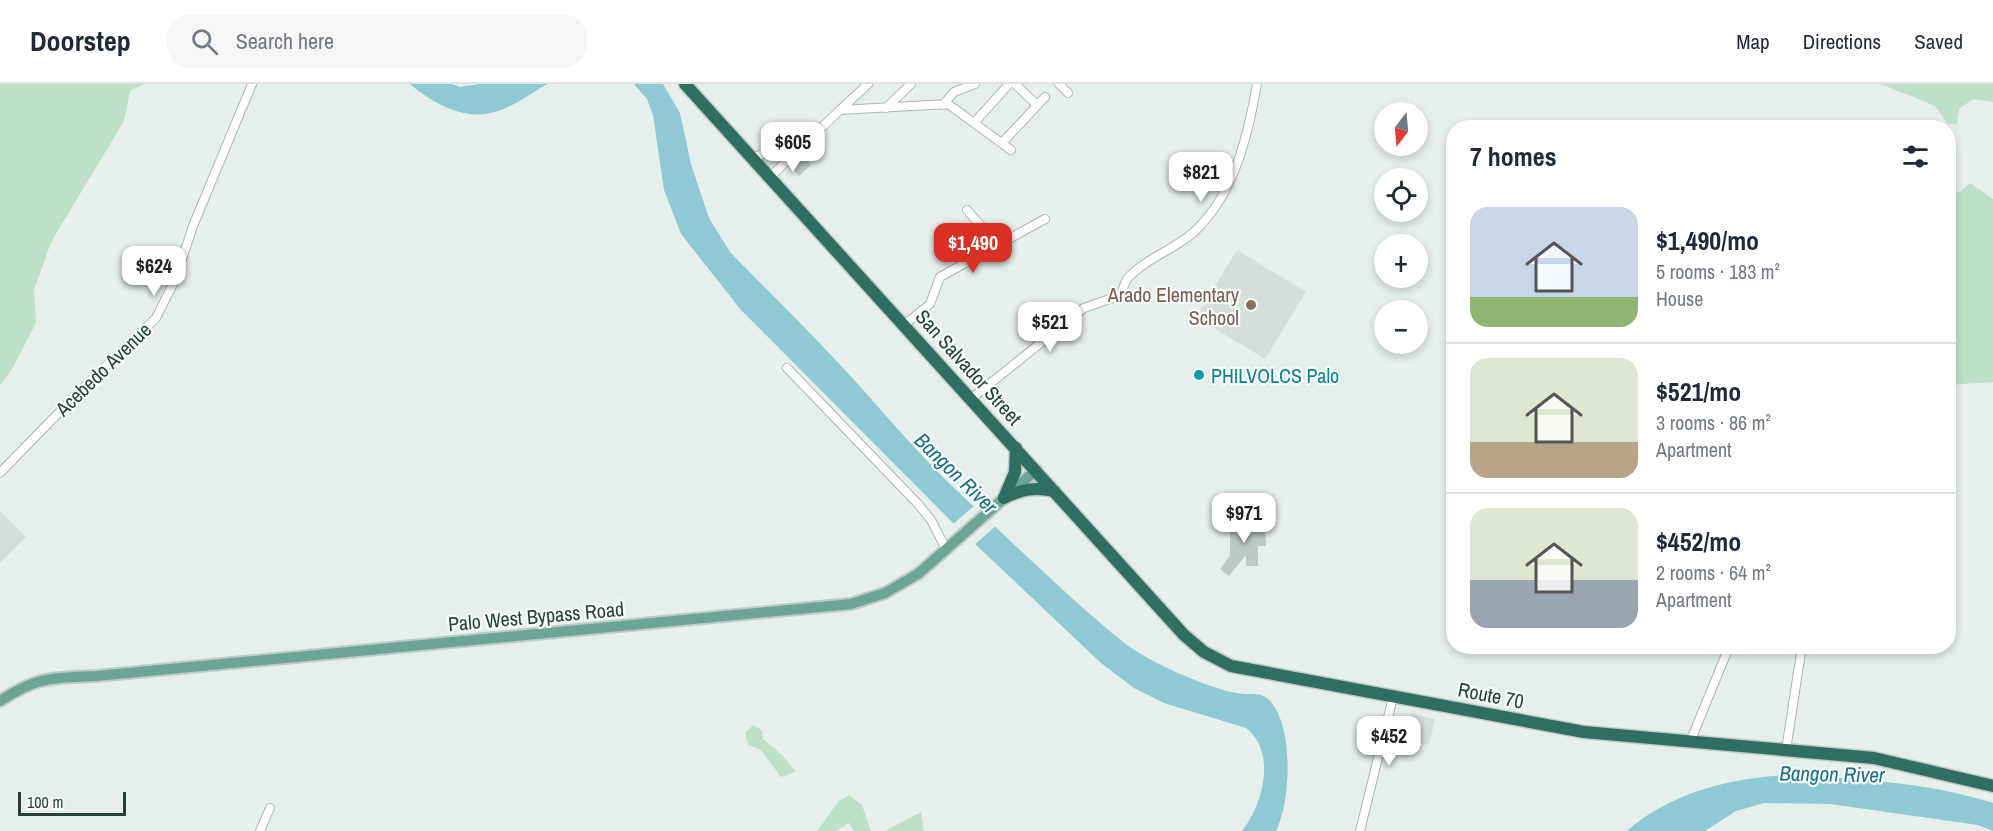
<!DOCTYPE html>
<html lang="en">
<head>
<meta charset="utf-8">
<style>
  :root { --surface:#fff; --page:#f6f6f7; --text:#1f2937; --muted:#747a83; --line:#e0e1e3; --accent:#d93025 }
  body { margin:0; font-family:"Archivo Narrow",sans-serif; background:var(--page); color:var(--text); height:100vh; display:flex; flex-direction:column; font-size:22px; white-space:nowrap }
  * { box-sizing:border-box; margin:0 }
  p { font-size:20px; color:var(--muted) }
  .icon { flex:none; width:33px; height:33px; fill:none; stroke:currentColor; stroke-width:2; stroke-linecap:round; stroke-linejoin:round }
  .map { position:relative; flex:1; overflow:hidden }
  .panel { position:absolute; left:1446px; top:36px; width:510px; height:534px; display:flex; flex-direction:column; background:var(--surface); border-radius:24px; box-shadow:0 3px 9px #0003 }
  .panel>* { flex:none }
  .needle { width:39px; rotate:196deg }
  .buttons { position:absolute; left:1374px; top:18px; display:grid; gap:12px }
  .buttons a { display:grid; place-items:center; width:54px; height:54px; border-radius:50%; background:var(--surface); box-shadow:0 3px 9px #0003; font-size:30px }
  .scale { position:absolute; left:18px; bottom:15px; width:108px; box-sizing:border-box; padding-left:6px; border:3px solid #24423a; border-top:0; font-size:16px; line-height:21px; white-space:nowrap; color:#24423a; -webkit-text-stroke:4px #f7fbf9; paint-order:stroke }
  .price { position:absolute; translate:-50% -51px; padding:0 14px; border-radius:12px; background:#fff; color:#222; font-size:20px; line-height:39px; filter:drop-shadow(0 2px 3px #0008) }
  .price::after { content:''; position:absolute; left:50%; top:36px; width:18px; height:14px; margin-left:-9px; background:inherit; clip-path:polygon(0 0,100% 0,50% 100%) }
  .price.on { background:var(--accent); color:#fff }
  ul { padding:0; list-style:none }
  li { display:flex; align-items:center; gap:18px; height:150px; padding:0 24px }
  li+li { border-top:2px solid var(--line) }
  li span { display:grid; place-items:center; flex:none; width:168px; height:120px; border-radius:18px; color:#555 }
  li>.icon { margin-inline-start:auto }
  span .icon { width:72px; height:72px; fill:#fffc; stroke-width:1 }
  li b { font-size:26px }
  h2 { display:flex; justify-content:space-between; align-items:center; height:72px; padding:0 24px; font-size:26px }
  header { display:flex; align-items:center; gap:36px; box-sizing:border-box; height:84px; padding:0 30px; background:var(--surface); border-bottom:2px solid var(--line) }
  header strong { font-size:28px }
  nav { display:flex; gap:33px; margin-inline-start:auto; font-size:21px }
  .search { width:420px; height:54px; background:var(--page); display:flex; align-items:center; gap:15px; box-sizing:border-box; padding:0 21px; border-radius:24px; color:var(--muted); font-size:22px }
  .map>svg:first-child { display:block }
</style>
</head>
<body>
<header>
<strong>Doorstep</strong>
<div class="search"><svg class="icon" aria-label="search" viewBox="0 0 24 24"><circle cx="10" cy="10" r="6"/><path d="M15 15l6 6"/></svg>Search here</div>
<nav><a>Map</a><a>Directions</a><a>Saved</a></nav>
</header>
<div class="map">
<svg width="1993" height="747" viewBox="0 0 1993 747">
  <rect width="100%" height="100%" fill="#e6efeb"/>
  <g fill="#d4dfda">
    <polygon points="1237,166 1306,208 1265,275 1196,233"/>
    <polygon points="0,427 26,453 0,479"/>
    <polygon points="1411,629 1435,635 1429,661 1419,659"/>
  </g>
  <g fill="#bfe0c8">
    <polygon points="0,0 144,0 130,7 124,37 51,158 34,206 36,239 12,285 0,301"/>
    <polygon points="1881,0 1993,0 1993,18 1973,15 1959,25 1957,41 1947,39 1935,22"/>
    <polygon points="1970,99 1993,115 1993,298 1949,301 1949,109 1960,108"/>
    <polygon points="753,641 762,646 763,655 783,672 796,688 781,693 760,665 748,661 745,649"/>
    <polygon points="849,711 862,721 871,747 854,747 849,739 836,747 817,747 839,717"/>
    <polygon points="921,728 924,747 885,747"/>
  </g>
  <g fill="#8ec9d4">
    <path d="M 410,0 L 452,0 L 460,3 L 479,0 L 547,0 C 532,9 517,20 501,26 C 468,39 435,21 410,0 Z"/>
    <path d="M 634,0 L 663,0 L 680,29 L 691,80 L 709,134 L 730,168 C 762,201 796,234 828,268 C 864,305 896,345 932,382 C 955,406 980,428 1004,451 C 1043,487 1081,524 1122,557 C 1144,576 1209,605 1237,609 C 1250,612 1260,606 1270,617 C 1294,643 1291,717 1276,747 L 1242,747 C 1263,721 1277,668 1246,644 L 1164,619 L 1134,604 L 1101,579 L 955,441 L 741,226 L 681,150 L 664,106 L 653,31 L 647,15 Z"/>
    <path d="M 1791,691 C 1859,695 1927,698 1993,719 L 1993,747 L 1978,741 L 1830,720 L 1764,719 L 1736,727 L 1705,747 L 1627,747 C 1671,708 1734,693 1791,691 Z"/>
  </g>
  <polygon fill="#e6efeb" points="976,420 998,440 973,462 951,442"/>
  <g fill="#bbcac4">
    <polygon points="802,71 811,81 799,92 790,82"/>
    <polygon points="1245,430 1247,443 1265,443 1266,462 1258,462 1258,482 1246,482 1246,471 1229,492 1220,485 1230,472 1230,431"/>
  </g>
  <g fill="none" stroke-linecap="round" stroke-linejoin="round">
    <g stroke="#a8b8b2" stroke-width="10">
      <g id="minor">
        <polyline points="1015,0 1037,21"/>
        <polyline points="1059,0 1068,9"/>
        <polyline points="943,21 954,8 975,0"/>
        <polyline points="886,24 911,0"/>
        <polyline points="840,26 868,0"/>
        <polyline points="974,39 1009,0"/>
        <polyline points="1002,59 1045,13"/>
        <polyline points="753,74 777,64 798,66"/>
        <polyline points="770,93 840,26 948,20 1011,66"/>
        <polyline points="967,126 998,161"/>
        <polyline points="904,241 930,220 940,193 1045,135"/>
        <polyline points="787,284 919,421 931,436 946,465"/>
        <path d="M 971,315 L 1084,224 L 1121,211 C 1123,206 1124,199 1128,194 C 1146,174 1176,165 1195,147 C 1235,109 1248,51 1257,0"/>
        <polyline points="0,389 73,314 156,234 175,196 193,142 252,0"/>
        <polyline points="1690,658 1727,568"/>
        <polyline points="1786,666 1802,562"/>
        <polyline points="260,747 270,724"/>
        <polyline points="1360,747 1393,613"/>
      </g>
    </g>
    <g stroke="#c2cac8" stroke-width="14">
      <path id="major" d="M 0,617 C 38,592 52,594 96,592 L 851,520 L 885,509 L 918,490 L 1036,386"/>
    </g>
    <g stroke="#c2cac8" stroke-width="15">
      <g id="highway">
        <polyline points="685,0 1184,551 1204,568 1231,582 1584,648 1874,674 1993,702"/>
        <polyline points="1004,414 1015,388 1016,364"/>
        <path d="M 1004,414 C 1022,405 1035,403 1054,407"/>
      </g>
    </g>
    <use href="#minor" stroke="#fff" stroke-width="8"/>
    <use href="#major" stroke="#6aa596" stroke-width="10"/>
    <use href="#highway" stroke="#2f6f62" stroke-width="12"/>
  </g>
  <circle fill="#8d6e63" stroke="#f7fbf9" stroke-width="2" cx="1251" cy="221" r="6"/>
  <circle fill="#0f9aa8" stroke="#f7fbf9" stroke-width="2" cx="1199" cy="291" r="6"/>
  <g text-anchor="middle" dominant-baseline="central" stroke-width="4.5" stroke-linejoin="round" paint-order="stroke">
    <g font-size="20" fill="#785e54" stroke="#f7fbf9" text-anchor="end">
      <text x="1239" y="210">Arado Elementary<tspan x="1239" dy="23">School</tspan></text>
    </g>
    <g font-size="20" fill="#24423a" stroke="#f7fbf9">
      <text transform="translate(969 283) rotate(48)">San Salvador Street</text>
      <text transform="translate(103 285) rotate(-44)">Acebedo Avenue</text>
      <text transform="translate(536 532) rotate(-5)">Palo West Bypass Road</text>
      <text transform="translate(1491 611) rotate(11)">Route 70</text>
    </g>
    <g font-size="20" fill="#0d838f" stroke="#f7fbf9" text-anchor="start">
      <text x="1211" y="291">PHILVOLCS Palo</text>
    </g>
    <g font-size="21" font-style="italic" fill="#1c6f80" stroke="#f7fbf9">
      <text transform="translate(956 389) rotate(44)">Bangon River</text>
      <text transform="translate(1832 690) rotate(1)">Bangon River</text>
    </g>
  </g>
</svg>
<div class="buttons">
<a><svg class="needle" viewBox="-14 -14 28 28"><path d="M0-13l5 13h-10z" fill="#e53935"/><path d="M0 13l5-13h-10z" fill="#747a83"/></svg></a>
<a><svg class="icon" aria-label="locate" viewBox="0 0 24 24"><circle cx="12" cy="12" r="6"/><path d="M12 2v4M12 18v4M2 12h4M18 12h4"/></svg></a>
<a>+</a>
<a>−</a>
</div>
<div class="scale">100 m</div>
<b class="price" style="left:793px;top:89px">$605</b>
<b class="price" style="left:1201px;top:119px">$821</b>
<b class="price on" style="left:973px;top:190px">$1,490</b>
<b class="price" style="left:154px;top:213px">$624</b>
<b class="price" style="left:1050px;top:269px">$521</b>
<b class="price" style="left:1244px;top:460px">$971</b>
<b class="price" style="left:1389px;top:683px">$452</b>
<section class="panel">
<h2>7 homes<svg class="icon" aria-label="filters" viewBox="0 0 24 24"><path d="M4 7h16M4 17h16"/><circle cx="9" cy="7" r="2"/><circle cx="15" cy="17" r="2"/></svg></h2>
<ul>
<li><span style="background:linear-gradient(#c9d6e8 75%,#8fb573 0)"><svg class="icon" aria-label="home" viewBox="0 0 24 24"><path d="M3 11l9-7 9 7M6 9v11h12V9"/></svg></span><div><b>$1,490/mo</b><p>5 rooms · 183 m²</p><p>House</p></div></li>
<li><span style="background:linear-gradient(#dfe7d0 70%,#b9a48a 0)"><svg class="icon" aria-label="home" viewBox="0 0 24 24"><path d="M3 11l9-7 9 7M6 9v11h12V9"/></svg></span><div><b>$521/mo</b><p>3 rooms · 86 m²</p><p>Apartment</p></div></li>
<li><span style="background:linear-gradient(#dfe7d0 60%,#9aa5b1 0)"><svg class="icon" aria-label="home" viewBox="0 0 24 24"><path d="M3 11l9-7 9 7M6 9v11h12V9"/></svg></span><div><b>$452/mo</b><p>2 rooms · 64 m²</p><p>Apartment</p></div></li>
</ul>
</section>
</div>
</body>
</html>
